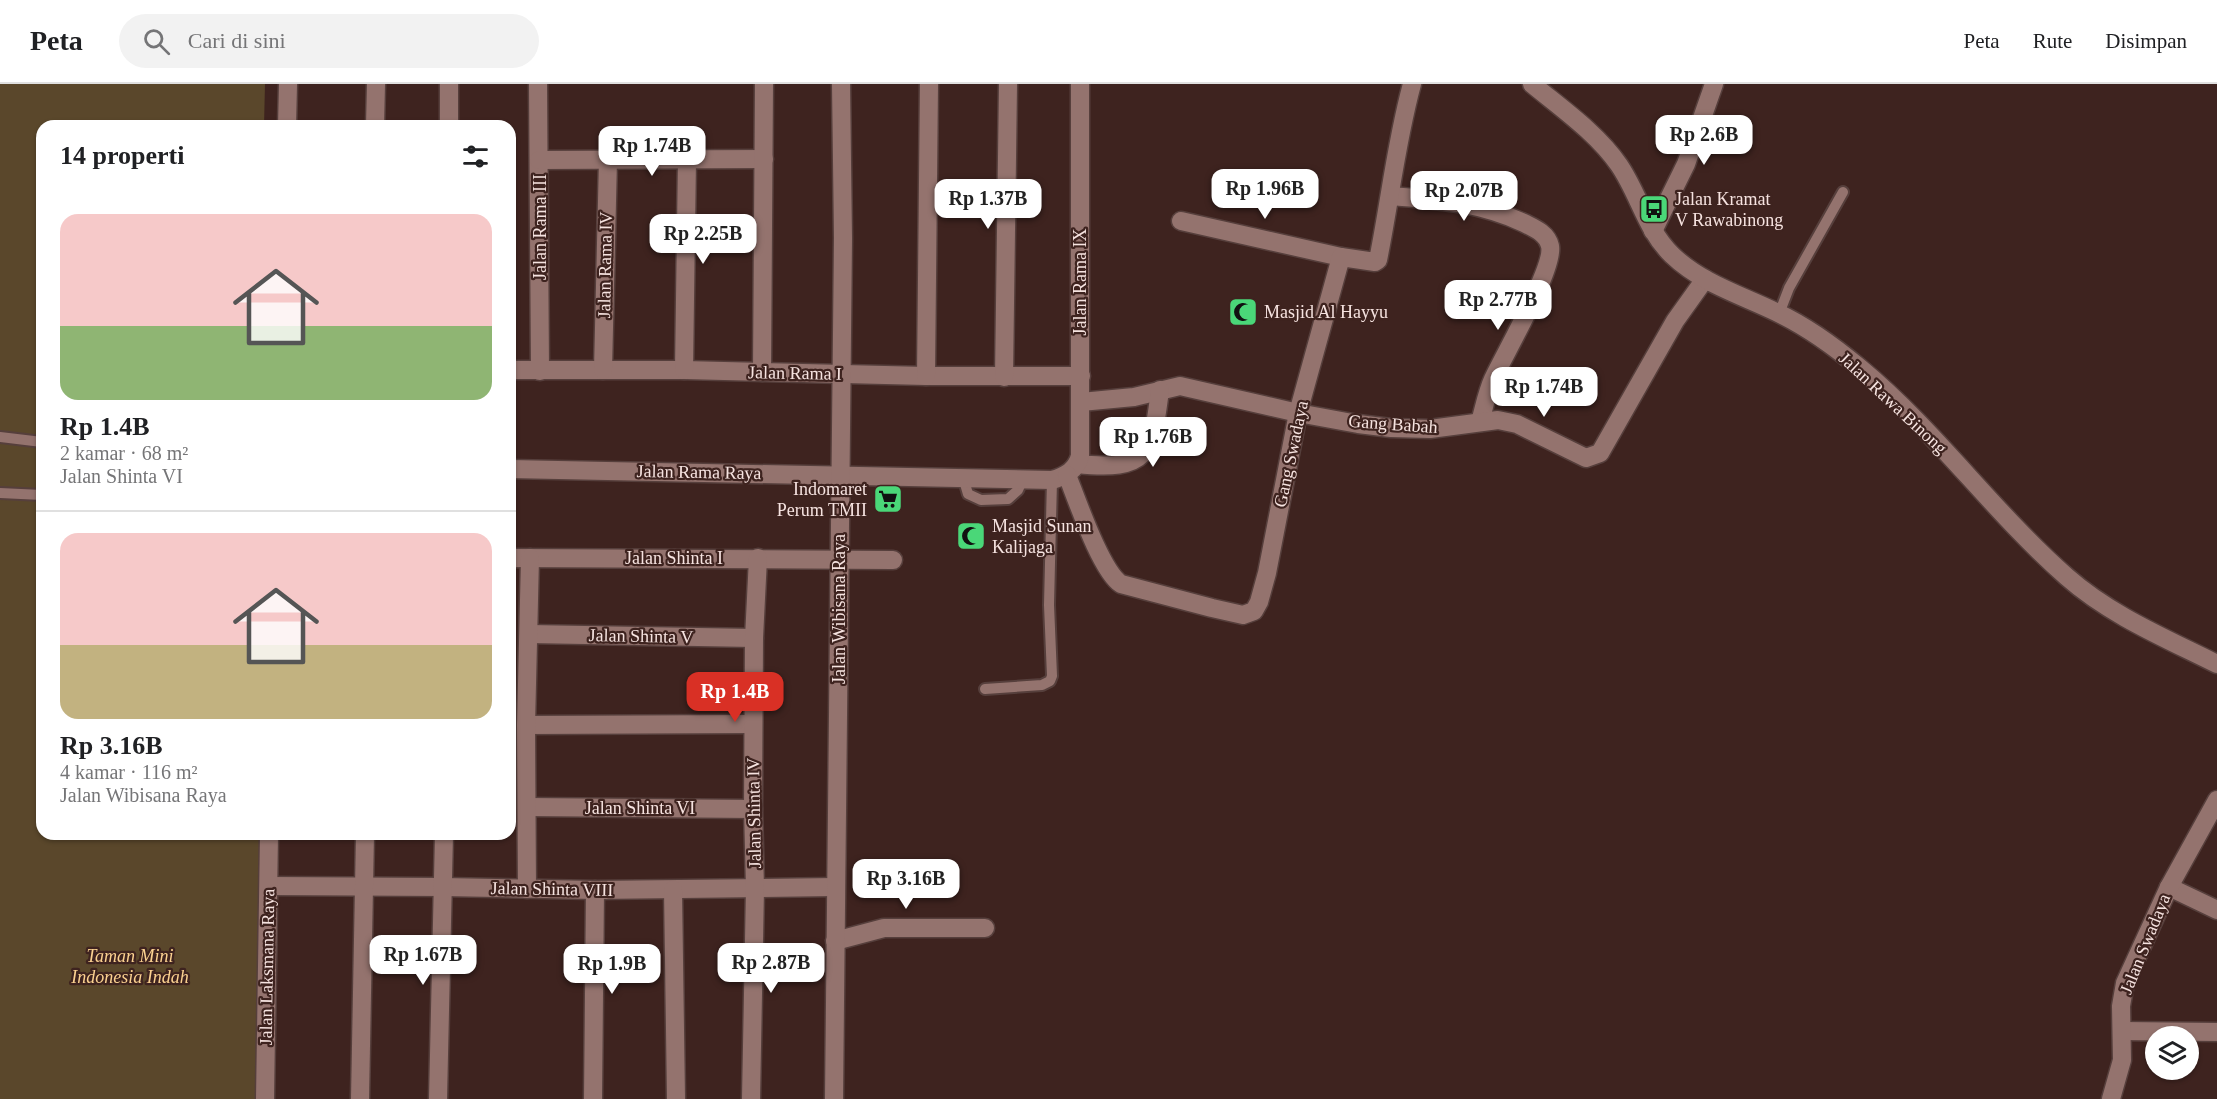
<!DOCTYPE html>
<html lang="id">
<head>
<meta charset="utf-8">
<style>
  :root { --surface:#fff; --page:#f2f2f2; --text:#202124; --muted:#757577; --line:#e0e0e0; --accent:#d93025 }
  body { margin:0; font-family:"Times New Roman",serif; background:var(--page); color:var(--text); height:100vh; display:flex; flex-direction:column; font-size:22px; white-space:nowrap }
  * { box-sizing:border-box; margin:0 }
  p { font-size:20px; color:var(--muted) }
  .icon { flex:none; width:33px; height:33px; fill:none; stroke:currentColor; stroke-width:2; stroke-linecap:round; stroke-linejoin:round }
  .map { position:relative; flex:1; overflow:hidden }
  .panel { position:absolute; left:36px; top:36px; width:480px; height:720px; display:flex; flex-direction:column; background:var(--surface); border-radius:18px; box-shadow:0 2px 4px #0004 }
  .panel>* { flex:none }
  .fabs { position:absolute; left:2145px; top:942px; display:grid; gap:12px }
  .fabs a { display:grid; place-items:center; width:54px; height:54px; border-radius:50%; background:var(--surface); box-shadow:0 2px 4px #0004; font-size:30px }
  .price { position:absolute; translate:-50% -51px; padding:0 14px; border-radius:12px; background:#fff; color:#222; font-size:20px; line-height:39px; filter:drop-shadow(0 2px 3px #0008) }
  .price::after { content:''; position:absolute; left:50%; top:36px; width:18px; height:14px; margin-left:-9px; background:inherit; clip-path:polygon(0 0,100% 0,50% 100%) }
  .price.selected { background:var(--accent); color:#fff }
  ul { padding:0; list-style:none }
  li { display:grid; align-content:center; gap:12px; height:318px; padding:0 24px }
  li+li { border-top:2px solid var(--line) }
  li span { display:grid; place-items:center; height:186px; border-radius:18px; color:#555 }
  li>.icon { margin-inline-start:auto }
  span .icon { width:108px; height:108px; fill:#fffc; stroke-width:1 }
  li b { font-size:26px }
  h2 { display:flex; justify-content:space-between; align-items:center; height:72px; padding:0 24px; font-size:26px }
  header { display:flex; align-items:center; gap:36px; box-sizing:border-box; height:84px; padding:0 30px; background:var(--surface); border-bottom:2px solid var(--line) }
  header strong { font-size:28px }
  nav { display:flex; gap:33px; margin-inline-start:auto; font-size:21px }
  .search { width:420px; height:54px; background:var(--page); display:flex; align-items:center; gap:15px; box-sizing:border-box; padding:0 21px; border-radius:33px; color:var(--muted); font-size:22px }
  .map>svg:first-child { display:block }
</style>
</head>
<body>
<header>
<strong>Peta</strong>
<div class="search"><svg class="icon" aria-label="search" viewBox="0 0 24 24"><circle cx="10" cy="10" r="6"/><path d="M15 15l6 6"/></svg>Cari di sini</div>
<nav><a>Peta</a><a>Rute</a><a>Disimpan</a></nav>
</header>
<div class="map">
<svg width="2217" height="1015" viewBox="0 0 2217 1015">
  <rect width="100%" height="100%" fill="#3e231f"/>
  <polygon fill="#5a472b" points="0,0 265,0 264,42 42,42 42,750 261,750 260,1015 0,1015"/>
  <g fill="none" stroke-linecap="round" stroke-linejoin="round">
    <g stroke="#563f3c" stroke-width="14">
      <g id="service">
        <polyline points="1779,230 1789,204 1843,108"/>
        <polyline points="0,353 42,358"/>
        <polyline points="963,393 968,410 981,416 1008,415 1018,406 1023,395"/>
        <polyline points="0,409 42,411"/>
        <polyline points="985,605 1042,601 1050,597 1052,592 1049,521 1052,396"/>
      </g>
    </g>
    <g stroke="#563f3c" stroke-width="21">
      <g id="minor">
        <polyline points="538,0 540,287"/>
        <polyline points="287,42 288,0"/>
        <polyline points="375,42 376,0"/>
        <polyline points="449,42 449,0"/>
        <polyline points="539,76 764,75"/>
        <path d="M 1391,112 C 1440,116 1478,118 1524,139 C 1534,144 1547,149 1550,162 C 1555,183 1504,271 1493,295 C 1487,308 1484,324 1480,338"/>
        <polyline points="1181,137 1341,173"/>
        <polyline points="1653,147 1686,80 1714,0"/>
        <polyline points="510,286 684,286 926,292 1081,292"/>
        <polyline points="603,286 608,75"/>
        <polyline points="684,286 687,75"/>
        <polyline points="762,288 764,0"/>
        <polyline points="926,292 929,0"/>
        <polyline points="1004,293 1008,0"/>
        <polyline points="1081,318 1134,313 1180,302 1298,329 1358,340 1391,344 1430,345 1498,336 1517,340 1586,374 1600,369 1675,237 1705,195"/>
        <path d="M 1077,380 C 1148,387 1152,371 1160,306"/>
        <path d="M 510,385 L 1052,396 C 1066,392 1076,386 1080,372 L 1080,0"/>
        <path d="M 1067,391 C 1077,416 1101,487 1121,500 L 1212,524 L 1243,531 L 1254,527 L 1259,518 L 1267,489 L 1298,329 L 1341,173 L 1375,178 L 1378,176 C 1390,117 1396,58 1412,0"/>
        <polyline points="510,474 893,476"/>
        <polyline points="529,550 754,554"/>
        <polyline points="526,641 753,640"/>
        <polyline points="527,723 753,725"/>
        <polyline points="269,802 443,803 595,806 835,803"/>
        <polyline points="2169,803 2217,826"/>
        <polyline points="527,805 526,641 530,474"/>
        <polyline points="673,806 676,1015"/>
        <polyline points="835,857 884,844 985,844"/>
        <polyline points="2122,947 2217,948"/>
        <polyline points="265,1015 269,750"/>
        <polyline points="360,1015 365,750"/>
        <polyline points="438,1015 444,750"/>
        <polyline points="593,1015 595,806"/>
        <polyline points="751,1015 755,804 753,725 754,554 758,474"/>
        <polyline points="834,1015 843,154 841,0"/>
      </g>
    </g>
    <g stroke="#563f3c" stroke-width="21">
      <g id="secondary">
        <path d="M 1532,0 C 1561,24 1597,49 1619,81 C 1639,110 1646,146 1672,171 C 1701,199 1741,211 1776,228 C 1806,242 1835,263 1860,284 C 1936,347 1993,428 2067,493 C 2110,531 2165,554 2217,580"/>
        <polyline points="2111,1015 2122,976 2121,922 2125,899 2169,803 2217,716"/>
      </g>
    </g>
    <use href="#service" stroke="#94736e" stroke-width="10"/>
    <use href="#minor" stroke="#94736e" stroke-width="18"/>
    <use href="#secondary" stroke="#94736e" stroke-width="18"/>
  </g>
  <defs>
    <g id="bus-square" transform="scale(1.5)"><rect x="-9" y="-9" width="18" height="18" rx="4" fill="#4ad778" stroke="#3e231f"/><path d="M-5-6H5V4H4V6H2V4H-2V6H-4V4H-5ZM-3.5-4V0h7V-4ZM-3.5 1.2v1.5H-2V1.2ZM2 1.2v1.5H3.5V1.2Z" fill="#111"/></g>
    <g id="mosque-square" transform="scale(1.5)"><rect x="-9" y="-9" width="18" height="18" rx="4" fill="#4ad778" stroke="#3e231f"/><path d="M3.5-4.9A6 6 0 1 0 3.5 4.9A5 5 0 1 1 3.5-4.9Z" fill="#111"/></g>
    <g id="supermarket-square" transform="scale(1.5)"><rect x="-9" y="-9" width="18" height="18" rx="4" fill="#4ad778" stroke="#3e231f"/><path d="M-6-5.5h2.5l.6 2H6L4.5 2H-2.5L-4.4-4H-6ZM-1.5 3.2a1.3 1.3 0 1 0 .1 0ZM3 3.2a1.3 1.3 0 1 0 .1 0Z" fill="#111"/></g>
  </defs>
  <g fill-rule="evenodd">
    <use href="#bus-square" x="1654" y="125"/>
    <use href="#mosque-square" x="1243" y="228"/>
    <use href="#supermarket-square" x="888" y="415"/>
    <use href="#mosque-square" x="971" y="452"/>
  </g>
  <g text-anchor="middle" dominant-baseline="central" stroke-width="4.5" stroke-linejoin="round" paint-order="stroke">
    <g font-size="18" fill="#f6e3e0" stroke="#3e231f" text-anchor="start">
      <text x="1675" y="115">Jalan Kramat<tspan x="1675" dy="21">V Rawabinong</tspan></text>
      <text x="1264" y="228">Masjid Al Hayyu</text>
      <text x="867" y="405" text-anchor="end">Indomaret<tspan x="867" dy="21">Perum TMII</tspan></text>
      <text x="992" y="442">Masjid Sunan<tspan x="992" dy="21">Kalijaga</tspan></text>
    </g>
    <g font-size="18" fill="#f6e3e0" stroke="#3e231f">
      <text transform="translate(540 143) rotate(-90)">Jalan Rama III</text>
      <text transform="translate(605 181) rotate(-89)">Jalan Rama IV</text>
      <text transform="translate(1080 198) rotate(-90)">Jalan Rama IX</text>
      <text transform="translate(795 289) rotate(1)">Jalan Rama I</text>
      <text transform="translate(1893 319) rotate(43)">Jalan Rawa Binong</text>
      <text transform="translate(1393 340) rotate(4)">Gang Babah</text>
      <text transform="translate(1291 370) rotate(-78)">Gang Swadaya</text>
      <text transform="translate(699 388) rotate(1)">Jalan Rama Raya</text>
      <text x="674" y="474">Jalan Shinta I</text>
      <text transform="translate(839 525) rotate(-90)">Jalan Wibisana Raya</text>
      <text transform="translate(641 552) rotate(1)">Jalan Shinta V</text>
      <text x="640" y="724">Jalan Shinta VI</text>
      <text transform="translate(754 729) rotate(-91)">Jalan Shinta IV</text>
      <text transform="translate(552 805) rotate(1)">Jalan Shinta VIII</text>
      <text transform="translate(2145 860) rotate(-68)">Jalan Swadaya</text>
      <text transform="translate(267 883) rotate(-89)">Jalan Laksmana Raya</text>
    </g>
    <g font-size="18" font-style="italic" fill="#fbd190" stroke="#3e231f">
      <text x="130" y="872">Taman Mini<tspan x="130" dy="21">Indonesia Indah</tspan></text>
    </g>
  </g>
</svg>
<div class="fabs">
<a><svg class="icon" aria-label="layers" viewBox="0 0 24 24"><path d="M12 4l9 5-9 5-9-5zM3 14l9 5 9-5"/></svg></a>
</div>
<b class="price" style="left:1704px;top:82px">Rp 2.6B</b>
<b class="price" style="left:652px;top:93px">Rp 1.74B</b>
<b class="price" style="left:1265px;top:136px">Rp 1.96B</b>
<b class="price" style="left:1464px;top:138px">Rp 2.07B</b>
<b class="price" style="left:988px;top:146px">Rp 1.37B</b>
<b class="price" style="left:703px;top:181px">Rp 2.25B</b>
<b class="price" style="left:1498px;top:247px">Rp 2.77B</b>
<b class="price" style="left:1544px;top:334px">Rp 1.74B</b>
<b class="price" style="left:1153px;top:384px">Rp 1.76B</b>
<b class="price selected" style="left:735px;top:639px">Rp 1.4B</b>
<b class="price" style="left:906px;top:826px">Rp 3.16B</b>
<b class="price" style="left:423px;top:902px">Rp 1.67B</b>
<b class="price" style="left:771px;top:910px">Rp 2.87B</b>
<b class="price" style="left:612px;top:911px">Rp 1.9B</b>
<section class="panel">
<h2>14 properti<svg class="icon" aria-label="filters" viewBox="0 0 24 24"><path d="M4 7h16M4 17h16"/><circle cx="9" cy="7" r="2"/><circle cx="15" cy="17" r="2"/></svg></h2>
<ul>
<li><span style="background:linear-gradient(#f6c9c9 60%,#8fb573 0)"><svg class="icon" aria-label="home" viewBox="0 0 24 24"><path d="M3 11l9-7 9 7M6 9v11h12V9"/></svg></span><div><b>Rp 1.4B</b><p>2 kamar · 68 m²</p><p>Jalan Shinta VI</p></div></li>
<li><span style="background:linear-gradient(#f6c9c9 60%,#c2b280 0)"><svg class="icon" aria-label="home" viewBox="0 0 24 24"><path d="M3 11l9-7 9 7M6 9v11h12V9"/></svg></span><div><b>Rp 3.16B</b><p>4 kamar · 116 m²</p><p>Jalan Wibisana Raya</p></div></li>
</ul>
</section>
</div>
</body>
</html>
